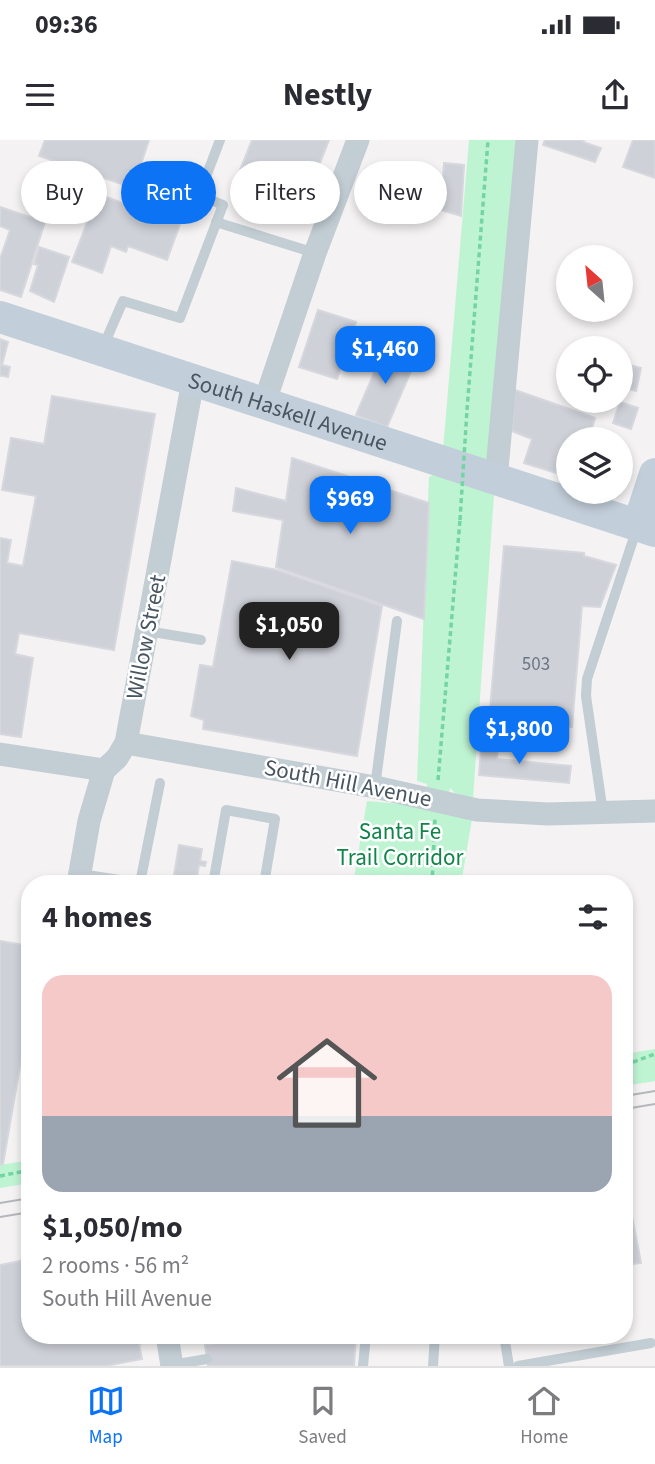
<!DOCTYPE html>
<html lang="en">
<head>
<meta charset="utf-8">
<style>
  :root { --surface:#fff; --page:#f7f7f7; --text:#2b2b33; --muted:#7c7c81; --line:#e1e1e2; --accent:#0c74f4 }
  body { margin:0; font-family:"Source Sans 3",sans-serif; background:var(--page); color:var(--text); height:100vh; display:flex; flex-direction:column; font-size:26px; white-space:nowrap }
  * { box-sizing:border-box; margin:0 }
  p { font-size:23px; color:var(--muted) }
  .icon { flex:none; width:38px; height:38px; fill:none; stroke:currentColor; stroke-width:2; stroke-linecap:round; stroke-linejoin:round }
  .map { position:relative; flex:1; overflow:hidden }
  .side { position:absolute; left:21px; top:735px; width:612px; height:469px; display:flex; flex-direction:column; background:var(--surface); border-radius:28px; box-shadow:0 4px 10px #0003 }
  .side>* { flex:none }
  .banner { position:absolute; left:21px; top:21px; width:614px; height:63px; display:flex; gap:14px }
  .needle { width:46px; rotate:333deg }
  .controls { position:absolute; left:556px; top:105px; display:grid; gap:14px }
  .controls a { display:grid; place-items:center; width:77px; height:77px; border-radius:50%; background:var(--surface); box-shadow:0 4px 10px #0003; font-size:35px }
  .price { position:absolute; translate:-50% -60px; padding:0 16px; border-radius:14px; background:var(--accent); color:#fff; font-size:23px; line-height:46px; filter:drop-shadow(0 2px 4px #0008) }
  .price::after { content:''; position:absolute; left:50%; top:42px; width:21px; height:16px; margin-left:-10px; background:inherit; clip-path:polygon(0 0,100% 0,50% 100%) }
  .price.on { background:#222; color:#fff }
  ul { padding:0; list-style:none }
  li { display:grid; align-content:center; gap:14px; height:371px; padding:0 21px }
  li span { display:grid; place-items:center; height:217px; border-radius:21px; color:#555 }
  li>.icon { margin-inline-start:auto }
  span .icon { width:126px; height:126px; fill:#fffc; stroke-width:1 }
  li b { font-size:30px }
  h2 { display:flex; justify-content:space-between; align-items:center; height:84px; padding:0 21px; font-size:30px }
  .tag { padding:0 24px; border-radius:32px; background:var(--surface); box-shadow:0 4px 10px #0003; font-size:24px; line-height:63px }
  .tag.on { background:var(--accent); color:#fff }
  .status { display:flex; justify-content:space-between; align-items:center; height:49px; padding:0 35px; background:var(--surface); direction:ltr }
  .status svg { height:19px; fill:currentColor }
  header { display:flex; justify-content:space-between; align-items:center; height:91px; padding:0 21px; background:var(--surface); font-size:32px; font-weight:700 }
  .tab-bar { display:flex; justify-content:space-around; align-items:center; height:98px; border-top:2px solid var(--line); background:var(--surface); font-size:19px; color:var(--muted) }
  .tab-bar a { display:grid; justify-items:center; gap:4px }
  .tab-bar .on { color:var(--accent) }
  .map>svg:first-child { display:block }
</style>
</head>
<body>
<div class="status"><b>09:36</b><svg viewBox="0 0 49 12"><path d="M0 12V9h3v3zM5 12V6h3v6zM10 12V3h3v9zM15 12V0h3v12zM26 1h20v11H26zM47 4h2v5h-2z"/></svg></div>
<header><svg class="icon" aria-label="menu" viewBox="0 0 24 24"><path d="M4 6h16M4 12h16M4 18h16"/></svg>Nestly<svg class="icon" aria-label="share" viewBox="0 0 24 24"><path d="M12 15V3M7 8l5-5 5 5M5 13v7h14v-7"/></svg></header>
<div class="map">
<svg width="655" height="1226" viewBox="0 0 655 1226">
  <rect width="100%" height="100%" fill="#f4f2f2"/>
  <g fill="#bff4d3">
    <polygon points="469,0 516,0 489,320 467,346 494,355 473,659 455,653 450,648 447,669 472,679 461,744 353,744 367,661 425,666 427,644 417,641 429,337 433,335 454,342 443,310"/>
    <polygon points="655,909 655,941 625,946 625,914"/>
    <polygon points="30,1020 30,1043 0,1048 0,1025"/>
  </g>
  <g fill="#ced1d8" stroke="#d6d8de" stroke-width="2">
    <polygon points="45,0 149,0 133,48 39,16"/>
    <polygon points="252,0 329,0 302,69 235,43"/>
    <polygon points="545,0 584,0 583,2 601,8 595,22 543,5"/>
    <polygon points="633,0 655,0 655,38 623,27"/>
    <polygon points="444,23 464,25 461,76 390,55 395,38 442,52"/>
    <polygon points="98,54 180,84 167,120 128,106 126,112 111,106 102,133 72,122"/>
    <polygon points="0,67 45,82 21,157 0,150 0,119 10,90 0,86"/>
    <polygon points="39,107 69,117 54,162 30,151 38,125 34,124"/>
    <polygon points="318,170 356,182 337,239 299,227"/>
    <polygon points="389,198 400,203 394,216 414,224 387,287 356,275"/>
    <polygon points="0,199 8,202 2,225 10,227 8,237 0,235 0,237"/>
    <polygon points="621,223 641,228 636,251 621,247"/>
    <polygon points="515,250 595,278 589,299 569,299 569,337 524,323 532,299 512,291"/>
    <polygon points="52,256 155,274 114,510 19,493 15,514 33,518 21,597 0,594 0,398 11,400 7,423 23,426 36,356 2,350 11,298 44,304"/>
    <polygon points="620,262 638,268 631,289 613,283"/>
    <polygon points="292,318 429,363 424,479 276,427 283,380 233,371 236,348 286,361"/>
    <polygon points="504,406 584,413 584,416 616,425 600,467 582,466 572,587 489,581"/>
    <polygon points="232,421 277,430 382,466 357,616 203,589 204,580 191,576 200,525 213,527"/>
    <polygon points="482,598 499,599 497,619 571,626 569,643 479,635"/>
    <polygon points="179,705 202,709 200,721 206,722 205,726 199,725 196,744 173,741"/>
    <polygon points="0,801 30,806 30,869 3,1024 0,1025"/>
    <polygon points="625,1040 641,1123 625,1125"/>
    <polygon points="30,1119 30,1195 151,1195 152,1201 139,1204 142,1219 105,1226 0,1226 0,1125"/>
    <polygon points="262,1195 356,1195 354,1226 208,1226 205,1205"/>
  </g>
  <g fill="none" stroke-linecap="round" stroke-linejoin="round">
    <g stroke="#74d5a4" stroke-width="3.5" stroke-dasharray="5 3.5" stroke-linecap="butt">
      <polyline points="467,270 488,0"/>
      <polyline points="438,640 460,380"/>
      <polyline points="432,744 435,679"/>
      <polyline points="625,925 655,914"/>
      <polyline points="0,1036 30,1030"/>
    </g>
    <g stroke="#c2cdd4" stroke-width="10">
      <polyline points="216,82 315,113"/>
      <polyline points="103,207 123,161 180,178 223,65 199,55 220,0"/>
      <polyline points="147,491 201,500"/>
      <polyline points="375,647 397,481"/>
      <polyline points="603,673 586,556 587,539 637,388"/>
      <polyline points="80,734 146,744"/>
      <polyline points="140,743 160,643"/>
      <polyline points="213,744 226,670 275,679 264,744"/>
      <polyline points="504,1195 509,1226"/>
      <polyline points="172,1225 207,1219"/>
      <polyline points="363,1226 366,1195"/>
      <polyline points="433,1226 435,1195"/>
      <polyline points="518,1226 651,1203"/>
    </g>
    <g stroke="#c2cdd4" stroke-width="23">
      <polyline points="264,264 315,113 358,0"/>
      <polyline points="496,340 527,0"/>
      <polyline points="126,603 375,647 477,670 548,674 655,671"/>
      <polyline points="0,614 104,630"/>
      <polyline points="78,744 89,681 104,630 117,618 126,603 193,241"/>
      <polyline points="167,1195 172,1226"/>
    </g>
    <g stroke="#c2ceda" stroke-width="32">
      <path id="s1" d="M 0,177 L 655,391"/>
      <polyline points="638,386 655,334"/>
    </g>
    <g stroke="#b4b7bd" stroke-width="2">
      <polyline points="625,956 655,951"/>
      <polyline points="625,969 655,964"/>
      <polyline points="0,1063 30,1058"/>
      <polyline points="0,1077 30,1072"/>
    </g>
    <polyline stroke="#74d5a4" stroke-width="3.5" stroke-dasharray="5 3.5" stroke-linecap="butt" points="460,380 467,270"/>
  </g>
  <g text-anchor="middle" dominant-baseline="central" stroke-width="5" stroke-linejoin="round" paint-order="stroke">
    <g font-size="19" fill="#6a7580">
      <text x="536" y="524">503</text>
    </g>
    <g font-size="23" fill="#485662" stroke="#fff">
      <text stroke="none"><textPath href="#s1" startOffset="303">South Haskell Avenue</textPath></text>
      <text transform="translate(146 497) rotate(-79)">Willow Street</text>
      <text transform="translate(348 643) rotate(11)">South Hill Avenue</text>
    </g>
    <g font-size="23" fill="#108549" stroke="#fff">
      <text x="400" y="691">Santa Fe<tspan x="400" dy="26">Trail Corridor</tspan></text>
    </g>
  </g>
</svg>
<div class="controls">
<a><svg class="needle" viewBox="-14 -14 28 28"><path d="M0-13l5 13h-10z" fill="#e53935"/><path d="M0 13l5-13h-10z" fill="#7c7c81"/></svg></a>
<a><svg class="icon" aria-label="locate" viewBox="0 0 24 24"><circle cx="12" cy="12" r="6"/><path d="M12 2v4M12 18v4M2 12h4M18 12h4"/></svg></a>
<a><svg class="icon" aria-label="layers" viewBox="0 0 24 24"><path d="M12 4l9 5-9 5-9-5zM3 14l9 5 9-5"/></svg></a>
</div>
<b class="price" style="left:385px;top:246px">$1,460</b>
<b class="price" style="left:350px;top:396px">$969</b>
<b class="price on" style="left:289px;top:522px">$1,050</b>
<b class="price" style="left:519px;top:626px">$1,800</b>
<div class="banner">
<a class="tag">Buy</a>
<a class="tag on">Rent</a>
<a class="tag">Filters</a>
<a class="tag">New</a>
</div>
<section class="side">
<h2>4 homes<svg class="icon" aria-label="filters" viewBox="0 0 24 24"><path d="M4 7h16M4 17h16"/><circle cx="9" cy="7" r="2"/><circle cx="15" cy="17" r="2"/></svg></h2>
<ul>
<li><span style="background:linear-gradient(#f6c9c9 65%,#9aa5b1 0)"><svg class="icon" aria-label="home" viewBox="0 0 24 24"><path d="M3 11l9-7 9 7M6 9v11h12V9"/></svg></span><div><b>$1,050/mo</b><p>2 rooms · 56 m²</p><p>South Hill Avenue</p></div></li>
</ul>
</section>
</div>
<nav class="tab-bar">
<a class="on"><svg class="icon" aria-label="map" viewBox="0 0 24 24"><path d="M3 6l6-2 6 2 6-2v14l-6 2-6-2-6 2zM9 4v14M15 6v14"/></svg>Map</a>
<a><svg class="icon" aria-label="saved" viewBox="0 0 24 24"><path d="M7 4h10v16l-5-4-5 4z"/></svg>Saved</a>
<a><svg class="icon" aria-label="home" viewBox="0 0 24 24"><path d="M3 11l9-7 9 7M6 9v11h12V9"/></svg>Home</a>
</nav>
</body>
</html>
